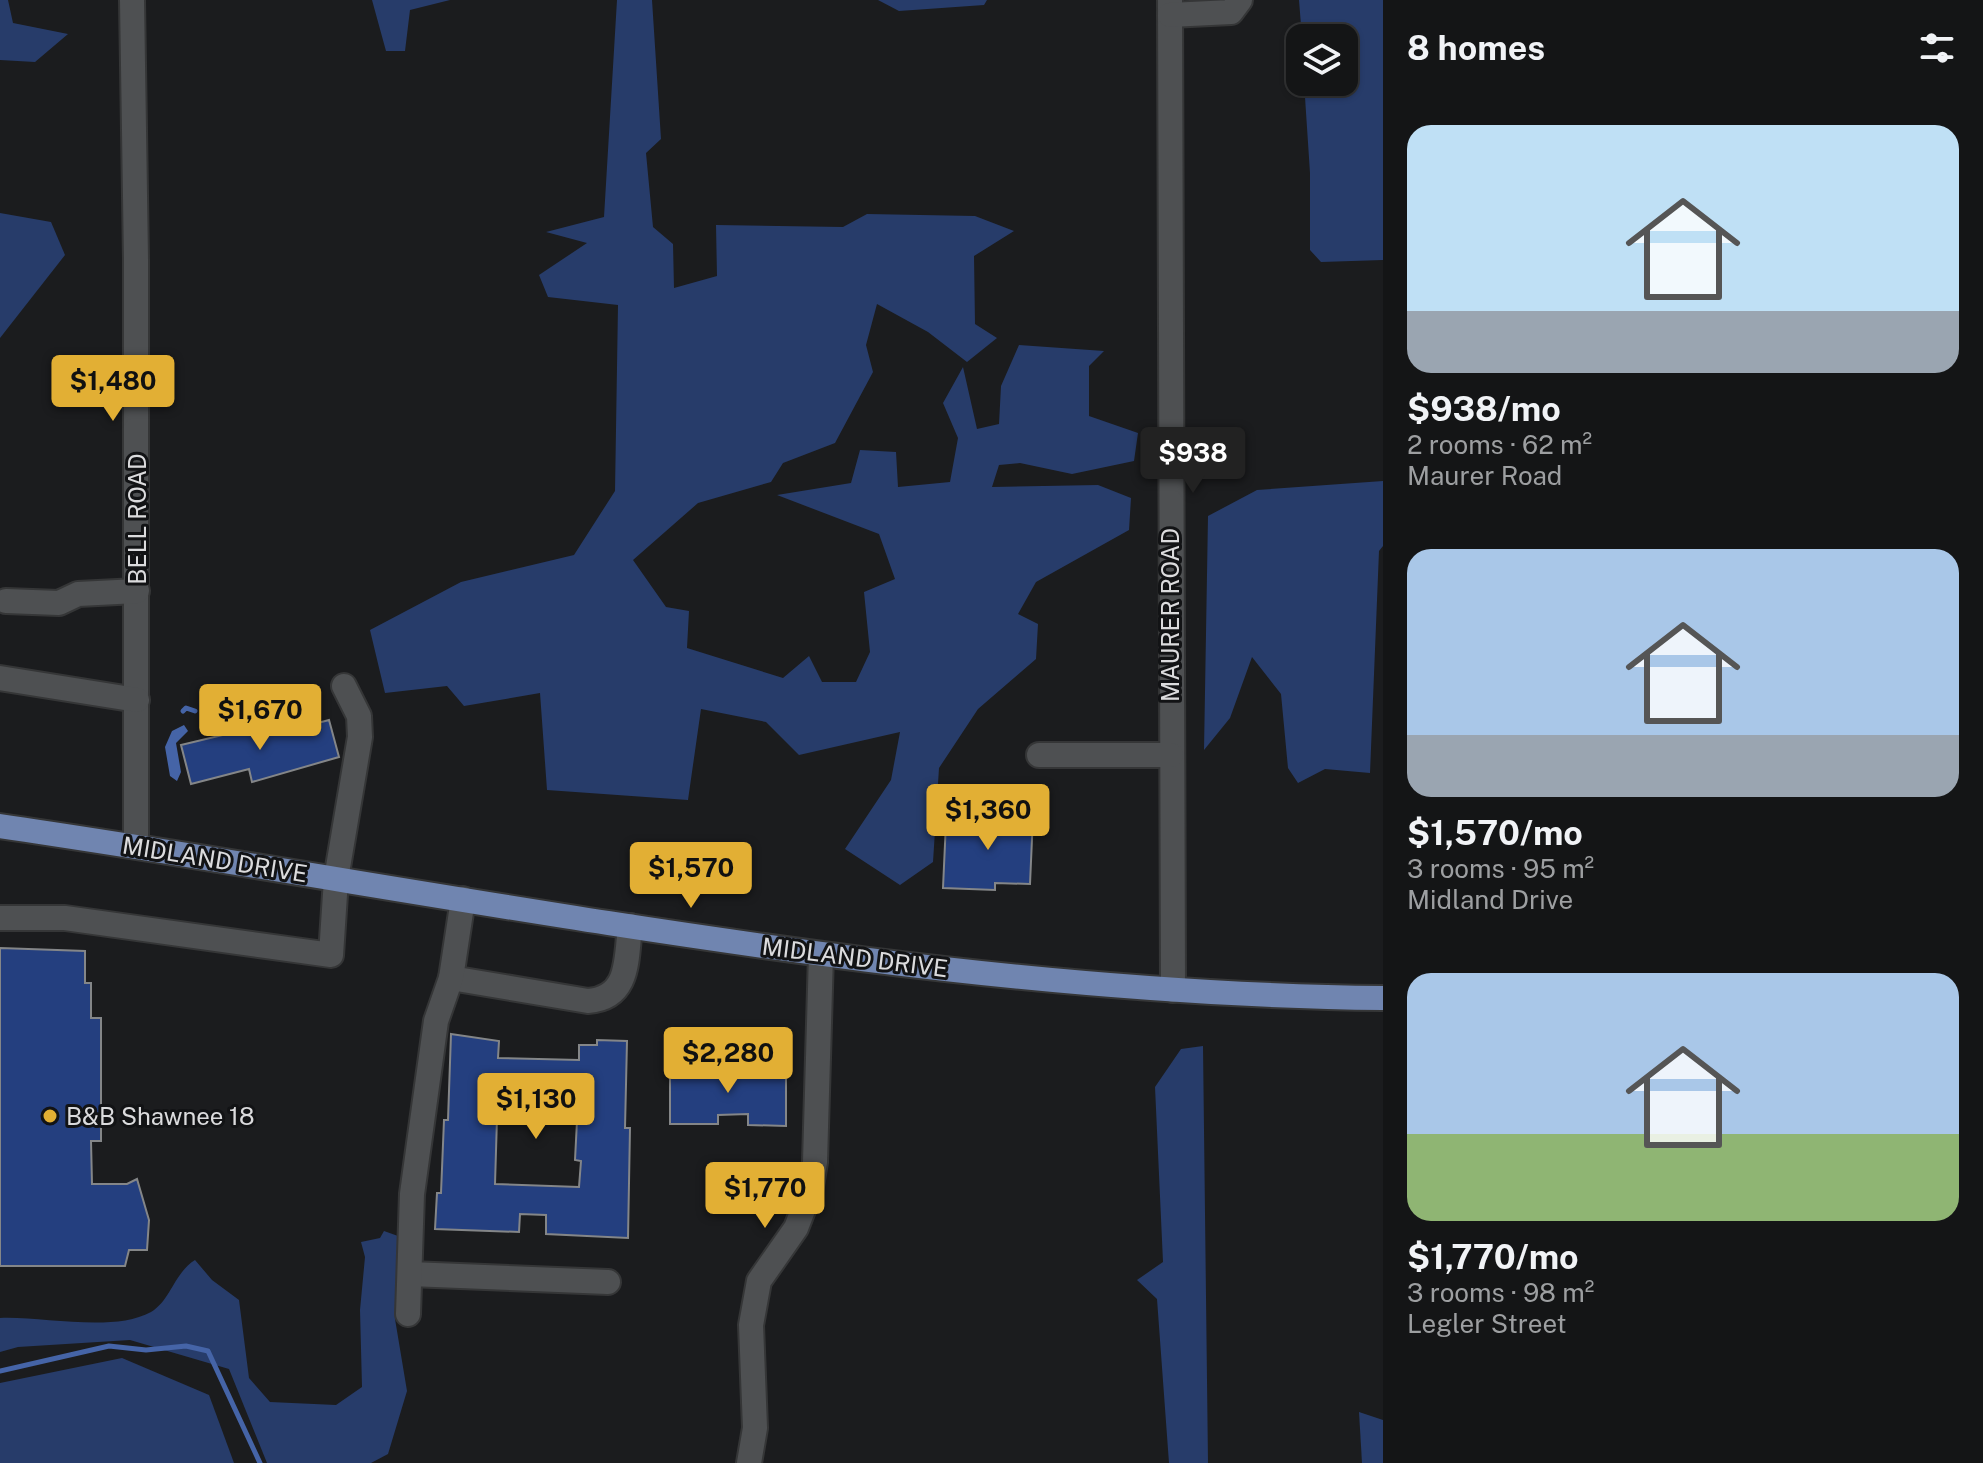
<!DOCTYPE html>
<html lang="en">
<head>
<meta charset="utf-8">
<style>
  :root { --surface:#141516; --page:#212223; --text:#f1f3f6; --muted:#9d9fa1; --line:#333435; --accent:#e2af34 }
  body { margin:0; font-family:"Public Sans",sans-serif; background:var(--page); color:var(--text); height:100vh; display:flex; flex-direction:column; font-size:30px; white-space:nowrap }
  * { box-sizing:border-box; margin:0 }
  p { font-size:26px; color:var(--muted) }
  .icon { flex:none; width:44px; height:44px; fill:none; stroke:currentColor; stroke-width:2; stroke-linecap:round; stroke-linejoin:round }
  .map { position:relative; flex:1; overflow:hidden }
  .panel { display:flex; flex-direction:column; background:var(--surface); width:600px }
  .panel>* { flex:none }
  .buttons { position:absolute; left:1286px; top:24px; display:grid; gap:16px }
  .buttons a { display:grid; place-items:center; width:72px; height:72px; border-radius:16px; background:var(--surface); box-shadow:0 2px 6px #0004,0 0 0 2px var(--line); font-size:40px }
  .price { position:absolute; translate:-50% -68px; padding:0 18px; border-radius:8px; background:var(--accent); color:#111; font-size:26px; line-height:52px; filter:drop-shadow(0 2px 4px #0008) }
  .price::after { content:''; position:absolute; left:50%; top:48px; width:24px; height:18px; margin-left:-12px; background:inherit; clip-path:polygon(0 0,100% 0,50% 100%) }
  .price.selected { background:#222; color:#fff }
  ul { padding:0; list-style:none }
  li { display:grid; align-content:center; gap:16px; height:424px; padding:0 24px }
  li span { display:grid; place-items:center; height:248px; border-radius:24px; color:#555 }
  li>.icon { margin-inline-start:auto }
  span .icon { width:144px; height:144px; fill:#fffc; stroke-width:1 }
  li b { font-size:34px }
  h2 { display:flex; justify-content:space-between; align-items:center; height:96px; padding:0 24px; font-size:34px }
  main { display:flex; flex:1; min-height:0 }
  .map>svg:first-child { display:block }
</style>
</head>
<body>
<main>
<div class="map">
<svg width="1383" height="1463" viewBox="0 0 1383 1463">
  <rect width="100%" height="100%" fill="#1b1c1e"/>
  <g fill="#273c6a">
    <polygon points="0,0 8,0 13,23 68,34 35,62 0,60"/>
    <polygon points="372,0 450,0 410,10 405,51 386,51"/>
    <polygon points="617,0 652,0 661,139 646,153 653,227 673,244 674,288 717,276 716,225 843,227 867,214 975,216 1014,231 974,256 975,324 997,338 967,362 928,332 877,304 866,345 873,372 835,443 783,463 771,482 698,503 633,560 666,607 689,611 687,648 783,678 809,656 822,682 856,682 870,652 864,592 895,579 879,534 777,495 851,483 860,450 896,452 898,487 950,482 958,438 943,403 963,367 977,429 999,424 1001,386 1019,345 1104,351 1089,366 1089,416 1138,433 1134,461 1072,474 1020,463 999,465 992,487 1098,485 1131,498 1129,530 1036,582 1018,614 1038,624 1036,659 978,709 939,768 933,862 900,885 845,849 891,780 900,732 799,755 766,722 701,709 688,800 547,790 540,693 464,706 447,686 385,693 370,630 461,582 574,555 615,491 618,305 548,297 539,275 587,243 546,232 604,217"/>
    <polygon points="878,0 987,0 984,5 899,11"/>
    <polygon points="1299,0 1383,0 1383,260 1321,262 1310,250 1310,173 1304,82 1344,82 1344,38 1302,38"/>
    <polygon points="0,213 51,222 65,255 0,338"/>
    <polygon points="1383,481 1383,546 1379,551 1370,773 1325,769 1298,783 1288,768 1281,694 1252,657 1230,718 1204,750 1208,516 1257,490"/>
    <polygon points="1203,1046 1208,1463 1169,1463 1157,1299 1137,1280 1163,1262 1155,1087 1181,1049"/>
    <path d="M 384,1231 L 398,1236 L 399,1291 L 395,1319 L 407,1391 L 388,1454 L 371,1463 L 267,1463 L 229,1369 L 130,1340 L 18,1347 L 0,1352 L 0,1318 C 42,1316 113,1333 151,1312 C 171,1300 174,1273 195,1260 L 212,1280 L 239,1300 L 249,1378 L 270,1402 L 336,1405 L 362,1387 L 360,1310 L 365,1257 L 361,1242 L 380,1238 Z"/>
    <polygon points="122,1358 209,1395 234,1463 0,1463 0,1383"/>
    <polygon points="1359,1412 1383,1420 1383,1463 1362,1463"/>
  </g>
  <polygon fill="#4564a7" points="184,725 188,731 176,743 181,772 177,781 170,776 165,747 172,731"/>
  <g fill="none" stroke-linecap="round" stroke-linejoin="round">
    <g stroke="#4564a7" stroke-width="5">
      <polyline points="183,711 186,708 195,711"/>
      <polyline points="0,1371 109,1346 146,1350 186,1346 208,1351 260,1463"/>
    </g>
  </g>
  <g fill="#243f7f" stroke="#848688" stroke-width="2" fill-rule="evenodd">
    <polygon points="329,720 339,757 252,782 249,769 191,784 181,745 273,723 276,734"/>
    <polygon points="980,814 1033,816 1030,884 995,883 995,890 943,888 946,822 980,823"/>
    <polygon points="0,948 85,951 85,983 91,983 91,1018 101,1018 101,1141 91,1141 92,1184 127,1184 137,1179 149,1220 147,1250 129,1250 125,1266 0,1266"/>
    <path d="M 451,1034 L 499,1041 L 498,1058 L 579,1060 L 579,1045 L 597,1045 L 597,1040 L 627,1041 L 625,1128 L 630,1128 L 628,1238 L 546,1234 L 546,1215 L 520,1214 L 519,1232 L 435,1229 L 437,1193 L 441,1193 L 444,1120 L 448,1120 ZM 497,1118 L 577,1121 L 575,1160 L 581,1161 L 579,1187 L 495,1184 Z"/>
    <polygon points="670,1064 717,1064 718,1077 748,1077 747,1065 786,1065 786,1126 748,1125 748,1114 718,1115 718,1124 670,1124"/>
  </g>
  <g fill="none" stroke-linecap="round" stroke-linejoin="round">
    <g stroke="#353637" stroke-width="28">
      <g id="minor">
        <polyline points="132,0 136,260 136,846"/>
        <polyline points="1170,0 1173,990"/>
        <polyline points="1170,15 1231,12 1240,0"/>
        <polyline points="6,601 59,603 78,594 137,591"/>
        <polyline points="0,678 137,700"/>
        <polyline points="1039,755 1171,755"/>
        <polyline points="0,918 65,918 331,955 336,879 360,737 359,716 344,686"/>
        <path d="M 451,978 L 588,1001 C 630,998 626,959 630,926"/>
        <polyline points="410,1274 608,1282"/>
        <polyline points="408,1314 412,1194 436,1021 451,978 463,899"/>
        <polyline points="749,1463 755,1428 751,1325 759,1281 796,1228 810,1192 815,1162 821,954"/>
      </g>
    </g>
    <g stroke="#353637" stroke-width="28">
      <path id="major" d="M 0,826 C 459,893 917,993 1383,998"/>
    </g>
    <use href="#minor" stroke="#4e5052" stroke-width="24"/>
    <use href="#major" stroke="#7085b0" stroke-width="24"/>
  </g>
  <circle fill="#e2af34" stroke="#121315" stroke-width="3" cx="50" cy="1116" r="8"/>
  <g text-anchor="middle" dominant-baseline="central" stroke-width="6" stroke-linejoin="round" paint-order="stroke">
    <g font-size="24" fill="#dbdbdd" stroke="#121315">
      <text transform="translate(137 519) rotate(-90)">BELL ROAD</text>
      <text transform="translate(1170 615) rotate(-90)">MAURER ROAD</text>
      <text transform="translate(215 859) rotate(9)">MIDLAND DRIVE</text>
      <text transform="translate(855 957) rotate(7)">MIDLAND DRIVE</text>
    </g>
    <g font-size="24" fill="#dbdbdd" stroke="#121315" text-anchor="start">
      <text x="66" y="1116">B&amp;B Shawnee 18</text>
    </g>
  </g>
</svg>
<div class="buttons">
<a><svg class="icon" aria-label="layers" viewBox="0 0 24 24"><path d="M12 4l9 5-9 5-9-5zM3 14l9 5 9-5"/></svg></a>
</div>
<b class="price" style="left:113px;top:423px">$1,480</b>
<b class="price selected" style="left:1193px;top:495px">$938</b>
<b class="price" style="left:260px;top:752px">$1,670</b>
<b class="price" style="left:988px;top:852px">$1,360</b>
<b class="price" style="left:691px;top:910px">$1,570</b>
<b class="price" style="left:728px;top:1095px">$2,280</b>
<b class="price" style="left:536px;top:1141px">$1,130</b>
<b class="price" style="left:765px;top:1230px">$1,770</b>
</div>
<section class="panel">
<h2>8 homes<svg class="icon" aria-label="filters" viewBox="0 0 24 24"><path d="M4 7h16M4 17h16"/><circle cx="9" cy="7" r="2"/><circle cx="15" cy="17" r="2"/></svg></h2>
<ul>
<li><span style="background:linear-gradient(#bfe0f5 75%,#9aa5b1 0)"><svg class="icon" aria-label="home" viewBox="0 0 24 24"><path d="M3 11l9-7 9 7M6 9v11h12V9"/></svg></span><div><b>$938/mo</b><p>2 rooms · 62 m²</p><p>Maurer Road</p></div></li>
<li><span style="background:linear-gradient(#a9c7e8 75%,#9aa5b1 0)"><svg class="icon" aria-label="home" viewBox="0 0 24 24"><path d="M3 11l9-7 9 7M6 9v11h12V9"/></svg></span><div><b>$1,570/mo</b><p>3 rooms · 95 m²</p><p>Midland Drive</p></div></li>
<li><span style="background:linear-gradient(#a9c7e8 65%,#8fb573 0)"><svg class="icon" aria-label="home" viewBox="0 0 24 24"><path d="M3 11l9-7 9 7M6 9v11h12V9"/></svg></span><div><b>$1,770/mo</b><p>3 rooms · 98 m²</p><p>Legler Street</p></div></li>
</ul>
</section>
</main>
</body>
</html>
